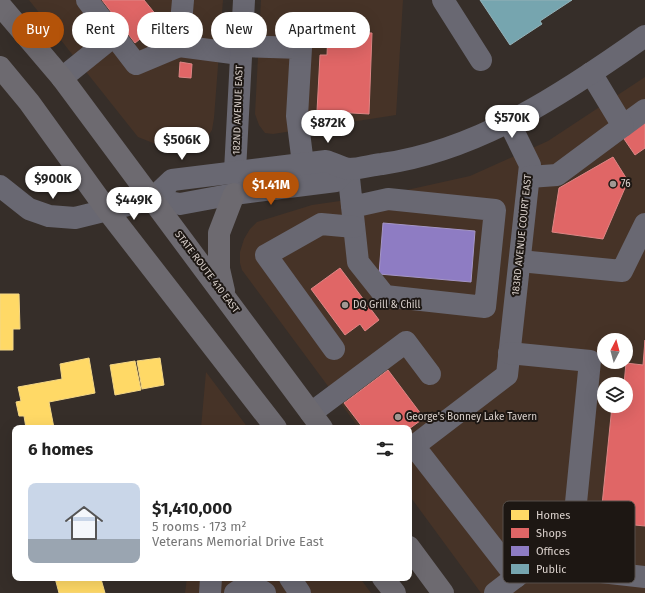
<!DOCTYPE html>
<html lang="en">
<head>
<meta charset="utf-8">
<style>
  :root { --surface:#fff; --page:#f2f2f2; --text:#222; --muted:#767676; --accent:#b45309 }
  body { margin:0; font-family:"Fira Sans",sans-serif; background:var(--page); color:var(--text); height:100vh; display:flex; flex-direction:column; font-size:15px; white-space:nowrap }
  * { box-sizing:border-box; margin:0 }
  p { font-size:13px; color:var(--muted) }
  .icon { flex:none; width:22px; height:22px; fill:none; stroke:currentColor; stroke-width:2; stroke-linecap:round; stroke-linejoin:round }
  .map { position:relative; flex:1; overflow:hidden }
  .side { position:absolute; left:12px; top:425px; width:400px; height:156px; display:flex; flex-direction:column; background:var(--surface); border-radius:8px; box-shadow:0 4px 16px #0002 }
  .side>* { flex:none }
  .top-card { position:absolute; left:12px; top:12px; width:400px; height:36px; display:flex; gap:8px }
  .needle { width:26px; rotate:6deg }
  .buttons { position:absolute; left:597px; top:333px; display:grid; gap:8px }
  .buttons a { display:grid; place-items:center; width:36px; height:36px; border-radius:50%; background:var(--surface); box-shadow:0 4px 16px #0002; font-size:20px }
  .price { position:absolute; translate:-50% -34px; padding:0 9px; border-radius:14px; background:#fff; color:#222; font-size:13px; line-height:26px; filter:drop-shadow(0 1px 2px #0008) }
  .price::after { content:''; position:absolute; left:50%; top:24px; width:12px; height:9px; margin-left:-6px; background:inherit; clip-path:polygon(0 0,100% 0,50% 100%) }
  .price.selected { background:var(--accent); color:#fff }
  ul { padding:0; list-style:none }
  li { display:flex; align-items:center; gap:12px; height:100px; padding:0 16px }
  li span { display:grid; place-items:center; flex:none; width:112px; height:80px; border-radius:8px; color:#555 }
  li>.icon { margin-inline-start:auto }
  span .icon { width:48px; height:48px; fill:#fffc; stroke-width:1 }
  li b { font-size:17px }
  h2 { display:flex; justify-content:space-between; align-items:center; height:48px; padding:0 16px; font-size:17px }
  .chip { padding:0 14px; border-radius:18px; background:var(--surface); box-shadow:0 4px 16px #0002; font-size:14px; line-height:36px }
  .chip.selected { background:var(--accent); color:#fff }
  .map>svg:first-child { display:block }
</style>
</head>
<body>
<div class="map">
<svg width="645" height="593" viewBox="0 0 645 593">
  <rect width="100%" height="100%" fill="#362e29"/>
  <g fill="#463327" fill-rule="evenodd">
    <polygon points="29,0 223,0 214,118 212,130 208,136 200,143 172,147 158,145 138,137"/>
    <polygon points="261,0 403,0 396,115 273,134 265,133 259,125 255,114"/>
    <path d="M 645,77 L 645,593 L 481,593 L 409,495 L 409,428 L 359,428 L 242,270 L 240,263 L 240,252 L 244,239 L 250,229 L 257,222 L 312,205 L 389,194 L 470,176 L 548,141 ZM 604,340 L 626,340 L 626,362 L 604,362 ZM 604,384 L 626,384 L 626,406 L 604,406 Z"/>
    <polygon points="206,372 248,428 201,428"/>
    <polygon points="187,578 360,578 371,593 185,593"/>
  </g>
  <g fill="#ffd966" stroke="#f4d785">
    <polygon points="0,294 19,294 20,329 13,329 13,350 0,350"/>
    <polygon points="89,358 95,393 49,402 54,428 26,428 24,416 19,416 16,402 21,401 18,387 62,379 60,364"/>
    <polygon points="160,358 164,385 142,389 137,361"/>
    <polygon points="135,361 141,390 115,395 110,365"/>
    <polygon points="55,578 92,578 93,581 101,579 105,593 59,593"/>
  </g>
  <g fill="#e06666" stroke="#de8685">
    <polygon points="102,0 144,0 162,22 135,43"/>
    <polygon points="328,31 372,33 369,114 317,111 320,55 327,55"/>
    <polygon points="180,62 192,64 191,78 179,77"/>
    <polygon points="645,120 645,148 635,155 622,136"/>
    <polygon points="613,157 628,181 603,239 552,232 559,188"/>
    <polygon points="340,268 379,320 365,331 360,324 345,335 311,289"/>
    <polygon points="645,340 645,526 614,523 615,507 602,505 612,406 626,406 626,384 624,384 626,363 643,365"/>
    <polygon points="388,370 424,418 409,429 363,428 344,403"/>
  </g>
  <polygon fill="#8e7cc3" stroke="#a596c6" points="383,223 475,231 471,282 379,274"/>
  <polygon fill="#76a5af" stroke="#94b2b8" points="480,0 572,0 540,21 542,24 510,45"/>
  <g fill="none" stroke-linecap="round" stroke-linejoin="round">
    <g stroke="#696872" stroke-width="22">
      <polyline points="87,0 136,64 179,46"/>
      <polyline points="183,0 179,46 240,54"/>
      <polyline points="443,0 481,60"/>
      <polyline points="241,46 301,48 297,116 303,164"/>
      <polyline points="62,78 114,36"/>
      <polyline points="509,122 530,165 507,375 414,446 516,577"/>
      <polyline points="623,126 645,110"/>
      <polyline points="348,169 358,262 385,296 485,307 495,210 388,199 352,207"/>
      <polyline points="235,171 244,0"/>
      <polyline points="529,177 557,175 623,126 591,73"/>
      <polyline points="0,186 29,209 49,216 75,218 152,199 180,204 234,194 336,181 348,169"/>
      <path d="M 152,199 L 172,180 L 326,161 C 333,163 342,168 349,169 C 359,169 372,165 382,164 C 480,150 566,92 645,36"/>
      <polyline points="520,261 622,271 645,224"/>
      <polyline points="334,349 266,255 321,224 354,227"/>
      <polyline points="311,413 406,342 430,374"/>
      <polyline points="545,555 575,569 645,577"/>
      <polyline points="290,578 300,593"/>
      <polyline points="210,593 211,578"/>
      <path d="M 235,593 C 244,586 256,586 265,593"/>
      <polyline points="495,593 573,533 590,361 509,353"/>
    </g>
    <g stroke="#6d6a70" stroke-width="22">
      <polyline points="0,5 62,78 322,428"/>
      <polyline points="0,67 29,102 107,210 276,428"/>
      <polyline points="224,291 219,269 219,233 234,194"/>
      <polyline points="409,547 443,593"/>
      <polyline points="383,578 395,593"/>
    </g>
  </g>
  <g fill="#a19893" stroke="#1d1713" stroke-width="1.5">
    <circle cx="613" cy="184" r="4"/>
    <circle cx="345" cy="305" r="4"/>
    <circle cx="398" cy="417" r="4"/>
  </g>
  <g text-anchor="middle" dominant-baseline="central" stroke-width="4" stroke-linejoin="round" paint-order="stroke">
    <g font-size="10" fill="#dad1cc" stroke="#1d1713">
      <text transform="translate(238 110) rotate(-88)">182ND AVENUE EAST</text>
      <text transform="translate(522 235) rotate(-84)">183RD AVENUE COURT EAST</text>
      <text transform="translate(207 272) rotate(53)">STATE ROUTE 410 EAST</text>
    </g>
    <g font-size="10" fill="#dad1cc" stroke="#1d1713" text-anchor="start">
      <text x="621" y="184">76</text>
      <text x="353" y="305">DQ Grill &amp; Chill</text>
      <text x="406" y="417">George's Bonney Lake Tavern</text>
    </g>
  </g>
  <rect x="503" y="501" width="132" height="82" rx="6" fill="#1d1713" stroke="#564f4a" stroke-width="1"/>
  <rect x="511" y="510" width="18" height="10" fill="#ffd966"/>
  <rect x="511" y="528" width="18" height="10" fill="#e06666"/>
  <rect x="511" y="546" width="18" height="10" fill="#8e7cc3"/>
  <rect x="511" y="564" width="18" height="10" fill="#76a5af"/>
  <g font-size="11" fill="#dad1cc">
    <text x="536" y="519">Homes</text>
    <text x="536" y="537">Shops</text>
    <text x="536" y="555">Offices</text>
    <text x="536" y="573">Public</text>
  </g>
</svg>
<div class="buttons">
<a><svg class="needle" viewBox="-14 -14 28 28"><path d="M0-13l5 13h-10z" fill="#e53935"/><path d="M0 13l5-13h-10z" fill="#767676"/></svg></a>
<a><svg class="icon" aria-label="layers" viewBox="0 0 24 24"><path d="M12 4l9 5-9 5-9-5zM3 14l9 5 9-5"/></svg></a>
</div>
<b class="price" style="left:512px;top:139px">$570K</b>
<b class="price" style="left:328px;top:144px">$872K</b>
<b class="price" style="left:182px;top:161px">$506K</b>
<b class="price" style="left:53px;top:200px">$900K</b>
<b class="price selected" style="left:271px;top:206px">$1.41M</b>
<b class="price" style="left:134px;top:221px">$449K</b>
<div class="top-card">
<a class="chip selected">Buy</a>
<a class="chip">Rent</a>
<a class="chip">Filters</a>
<a class="chip">New</a>
<a class="chip">Apartment</a>
</div>
<section class="side">
<h2>6 homes<svg class="icon" aria-label="filters" viewBox="0 0 24 24"><path d="M4 7h16M4 17h16"/><circle cx="9" cy="7" r="2"/><circle cx="15" cy="17" r="2"/></svg></h2>
<ul>
<li><span style="background:linear-gradient(#c9d6e8 70%,#9aa5b1 0)"><svg class="icon" aria-label="home" viewBox="0 0 24 24"><path d="M3 11l9-7 9 7M6 9v11h12V9"/></svg></span><div><b>$1,410,000</b><p>5 rooms · 173 m²</p><p>Veterans Memorial Drive East</p></div></li>
</ul>
</section>
</div>
</body>
</html>
